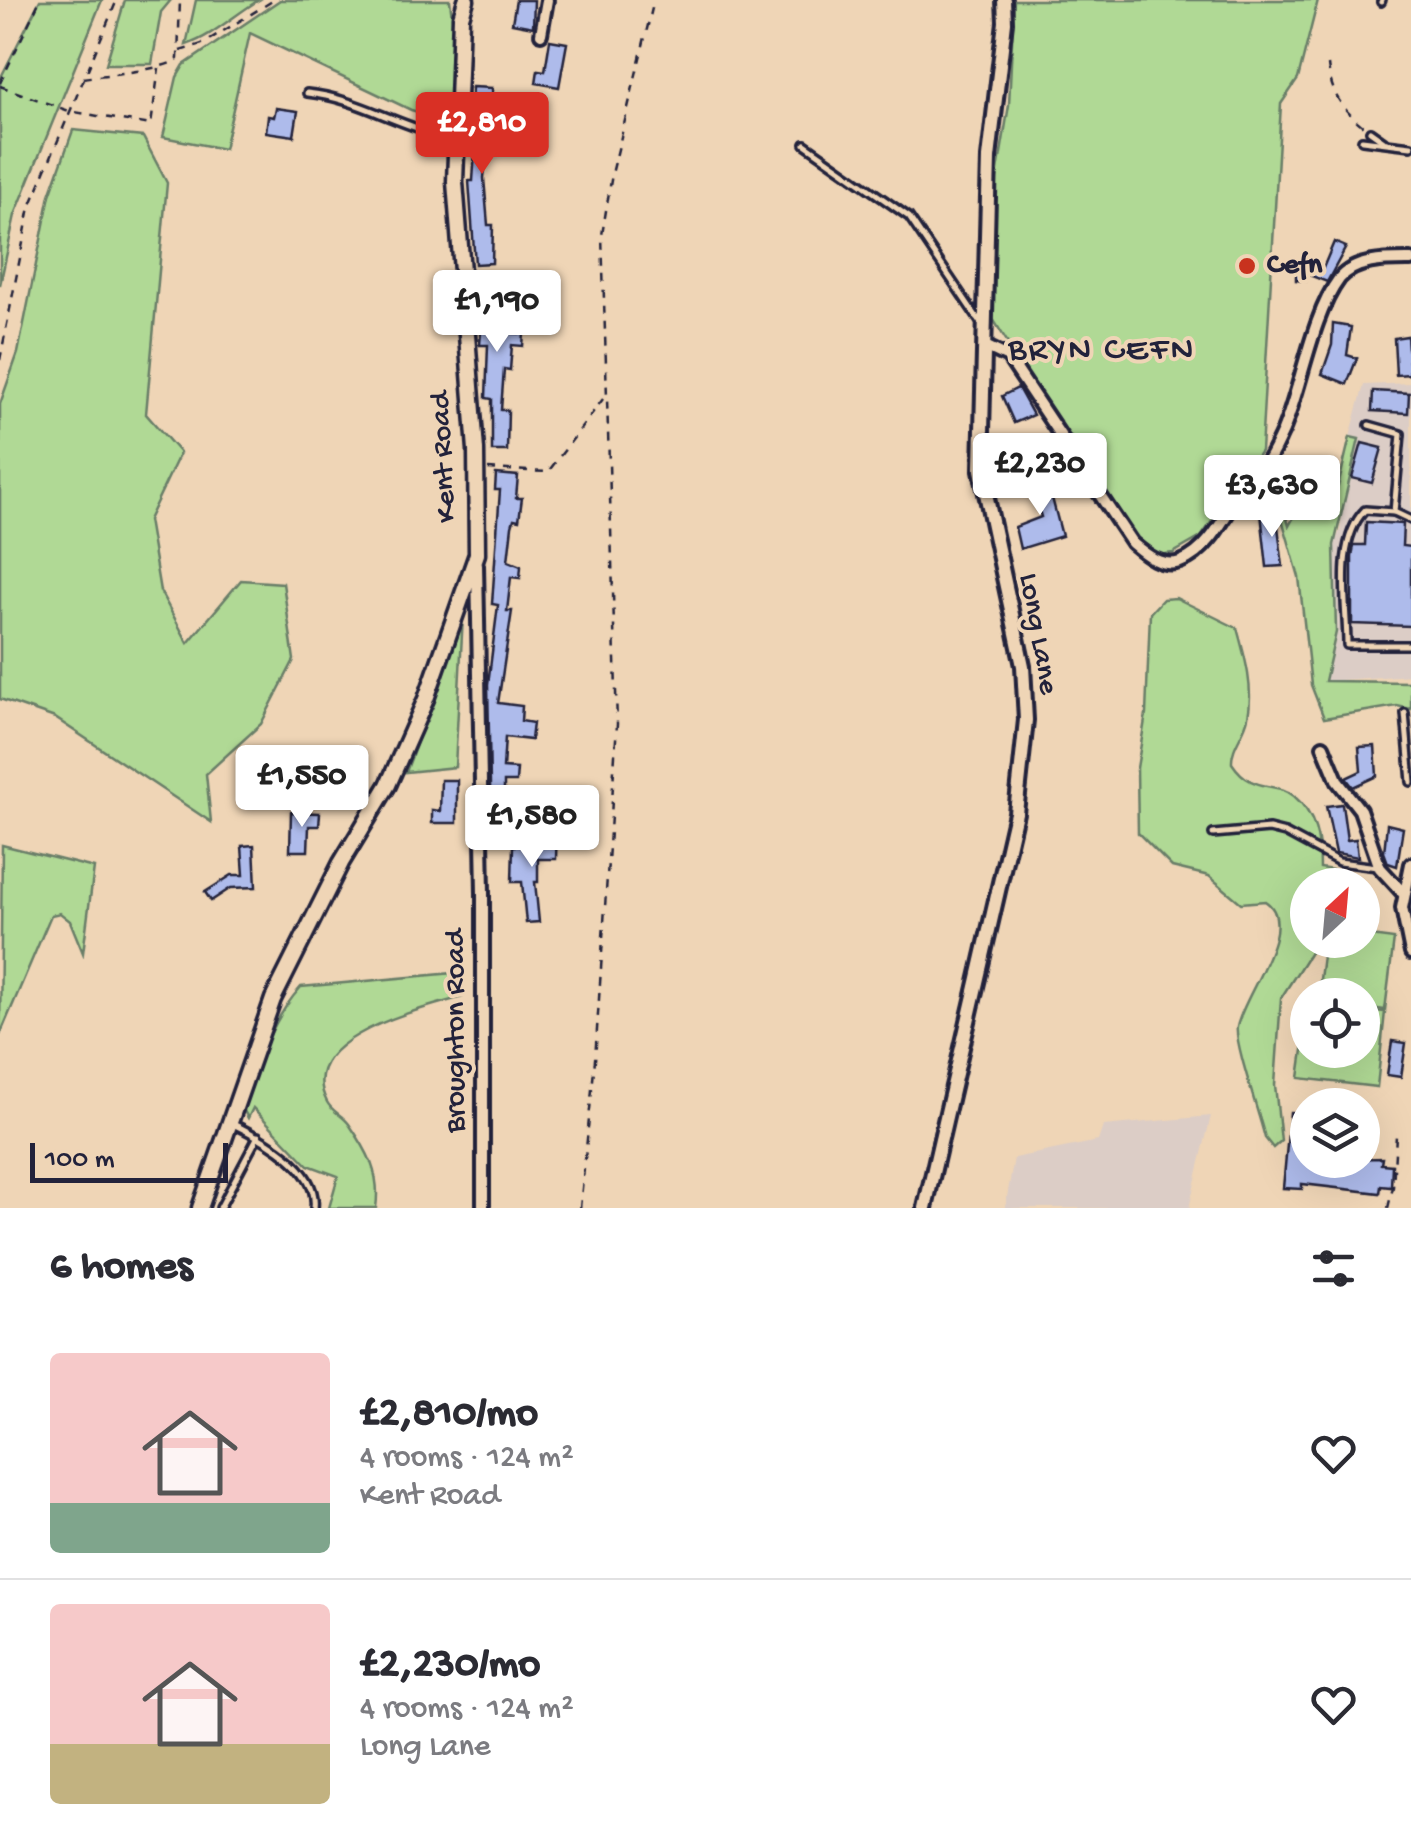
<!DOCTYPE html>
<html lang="en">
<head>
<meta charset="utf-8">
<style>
  :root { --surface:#fff; --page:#f7f7f7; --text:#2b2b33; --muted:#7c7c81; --line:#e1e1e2; --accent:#d93025 }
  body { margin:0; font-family:"Gochi Hand",sans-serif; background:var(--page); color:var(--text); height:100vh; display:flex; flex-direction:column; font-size:38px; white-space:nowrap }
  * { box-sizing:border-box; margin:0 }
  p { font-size:32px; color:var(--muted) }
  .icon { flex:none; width:55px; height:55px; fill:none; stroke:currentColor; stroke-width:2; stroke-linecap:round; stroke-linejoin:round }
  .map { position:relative; height:1208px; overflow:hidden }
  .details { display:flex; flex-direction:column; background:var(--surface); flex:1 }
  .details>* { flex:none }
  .needle { width:65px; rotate:26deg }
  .controls { position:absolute; left:1290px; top:868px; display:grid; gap:20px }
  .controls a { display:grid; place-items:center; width:90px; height:90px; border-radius:50%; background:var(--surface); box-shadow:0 10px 40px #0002; font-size:50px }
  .scale { position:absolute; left:30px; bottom:25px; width:198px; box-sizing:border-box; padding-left:10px; border:5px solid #22223b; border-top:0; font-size:28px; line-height:35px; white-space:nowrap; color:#22223b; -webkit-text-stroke:8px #efd5b6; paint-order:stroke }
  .price { position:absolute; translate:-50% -85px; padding:0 22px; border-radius:10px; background:#fff; color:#222; font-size:32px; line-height:65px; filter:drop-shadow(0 2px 5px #0008) }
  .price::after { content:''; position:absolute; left:50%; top:60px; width:30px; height:22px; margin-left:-15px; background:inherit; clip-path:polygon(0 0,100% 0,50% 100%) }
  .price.current { background:var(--accent); color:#fff }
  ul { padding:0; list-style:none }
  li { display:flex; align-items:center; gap:30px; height:250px; padding:0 50px }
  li+li { border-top:2px solid var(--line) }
  li span { display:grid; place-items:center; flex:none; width:280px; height:200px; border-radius:10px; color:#555 }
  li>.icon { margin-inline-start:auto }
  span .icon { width:120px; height:120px; fill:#fffc; stroke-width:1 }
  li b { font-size:42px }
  h2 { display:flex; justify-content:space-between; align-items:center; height:120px; padding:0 50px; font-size:42px }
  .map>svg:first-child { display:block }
</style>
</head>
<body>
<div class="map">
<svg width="1411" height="1208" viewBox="0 0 1411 1208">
  <rect width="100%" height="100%" fill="#efd5b6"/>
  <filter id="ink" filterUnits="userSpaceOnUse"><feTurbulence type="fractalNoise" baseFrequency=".01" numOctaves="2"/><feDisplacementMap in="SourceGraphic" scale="20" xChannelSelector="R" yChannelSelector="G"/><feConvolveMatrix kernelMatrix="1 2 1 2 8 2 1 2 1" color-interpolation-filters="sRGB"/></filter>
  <g filter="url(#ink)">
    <g fill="#dccdc6">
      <polygon points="1411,383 1411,675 1325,681 1334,545 1340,530 1347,476 1358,439 1350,437 1364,385"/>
      <polygon points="1211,1116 1189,1208 1005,1208 1014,1158 1098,1141 1103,1126"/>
    </g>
    <g fill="#b0d995" stroke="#697e68" stroke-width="2.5">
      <polygon points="40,0 102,0 15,215 0,285 0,79"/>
      <polygon points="125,0 171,0 161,12 152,64 106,64"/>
      <path d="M 196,0 L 259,0 C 234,15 213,36 186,45 Z"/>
      <polygon points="280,0 450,0 455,43 450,121 411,110 250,33 224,149 163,137 177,77 184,65"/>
      <polygon points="1014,0 1318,0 1298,79 1281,104 1261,451 1201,537 1173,553 1158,555 1140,543 1093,479 993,319 995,189 1009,105"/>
      <polygon points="73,130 143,137 167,183 146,414 180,453 148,520 160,591 188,643 241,580 283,583 294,660 261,724 206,774 211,822 55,718 0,699 0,404 18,353 50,195"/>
      <polygon points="1350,437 1359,439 1334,545 1336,632 1325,681 1411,682 1411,709 1397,706 1324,718 1311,685 1299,577 1270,478 1274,472 1289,526 1295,515 1319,512 1336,495"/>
      <path d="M 1176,598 L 1237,628 C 1245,657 1254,687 1248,717 C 1245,733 1231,747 1232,763 C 1253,795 1276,780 1294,796 C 1316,815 1320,840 1320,868 L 1339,871 L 1337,885 L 1308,885 L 1308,940 L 1318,940 L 1281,998 L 1275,1085 L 1281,1141 L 1273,1148 L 1265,1138 C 1260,1116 1234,1042 1237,1027 C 1243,995 1301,924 1265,901 L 1241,903 L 1209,876 L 1172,867 L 1138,833 L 1137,768 L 1146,714 L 1150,613 L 1163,599 Z"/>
      <polygon points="463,615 455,767 406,772"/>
      <polygon points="2,845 94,868 83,953 70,921 60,913 51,915 0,1035"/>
      <polygon points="1363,935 1394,939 1385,1010 1363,1007 1362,995 1318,995 1325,940 1362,940"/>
      <path d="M 465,972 L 462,997 C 422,1009 293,1038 327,1102 C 332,1112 343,1115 349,1124 C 367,1150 381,1173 376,1208 L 329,1208 L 338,1176 L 308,1165 L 253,1108 L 248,1118 L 243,1109 C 255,1067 272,1019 301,987 Z"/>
      <polygon points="1363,1010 1385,1012 1377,1087 1299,1078 1307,1022 1308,1050 1362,1050"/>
    </g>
    <g fill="#aebbeb" stroke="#22223b" stroke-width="2.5">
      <polygon points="516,0 534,0 533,27 512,23"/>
      <polygon points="550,40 567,43 559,87 536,83 538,70 545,71"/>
      <polygon points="472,87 492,88 494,136 488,136 484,178 488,225 493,225 492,263 475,264 469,181 473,181 478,104 471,104"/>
      <polygon points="276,108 298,111 294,136 266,132 268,116 274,117"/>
      <polygon points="1334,242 1346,247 1327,282 1307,274 1306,281 1296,280 1296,269 1291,265 1323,268"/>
      <polygon points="480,284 508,286 508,333 524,334 523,346 512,345 510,370 504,369 501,410 508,410 507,451 492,451 492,399 486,398 488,345 480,345 483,304 478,304"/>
      <polygon points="1333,324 1351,327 1347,355 1357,358 1347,384 1322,374 1332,345"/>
      <polygon points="1407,336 1410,374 1396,375 1394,338"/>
      <polygon points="1018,388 1033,415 1014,423 1002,396"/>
      <polygon points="1373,391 1409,393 1408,413 1372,411"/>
      <polygon points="1362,443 1382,448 1372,483 1352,478"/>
      <polygon points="496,474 518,476 516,498 522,498 519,520 514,519 512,526 508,561 521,566 520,578 511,577 507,611 512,611 498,703 522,706 521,721 533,723 531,740 505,737 503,768 517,769 516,782 504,782 504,815 515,815 514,837 491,836 488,684 498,605 492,604 500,490 495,490"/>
      <polygon points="1046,475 1062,536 1020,549 1015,527 1041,517 1030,479"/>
      <polygon points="1276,511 1283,566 1267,567 1261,513"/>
      <polygon points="1366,522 1403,524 1402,546 1411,547 1411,626 1352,624 1352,557 1354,545 1365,545"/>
      <polygon points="1375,746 1377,776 1353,787 1346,778 1361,771 1359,747"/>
      <polygon points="441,780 457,780 457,823 432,823 432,810 440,811"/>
      <polygon points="1342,804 1347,840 1356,839 1358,857 1336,853 1326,806"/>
      <polygon points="291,812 320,813 319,826 309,826 308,851 290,851"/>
      <polygon points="548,824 557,825 556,859 538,859 538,882 535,882 539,922 526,923 522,882 512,882 513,846 547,846"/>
      <polygon points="1387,824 1403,828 1397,866 1388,863 1384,852"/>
      <polygon points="254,845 256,887 231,888 211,901 205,892 232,875 244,875 242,846"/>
      <polygon points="1392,1041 1406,1043 1401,1077 1387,1075"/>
      <polygon points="1290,1112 1308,1113 1308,1160 1382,1158 1381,1164 1392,1165 1391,1187 1381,1186 1380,1193 1302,1184 1302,1189 1283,1188"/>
    </g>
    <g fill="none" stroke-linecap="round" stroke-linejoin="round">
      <g stroke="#22223b" stroke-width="12">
        <g id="service">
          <polyline points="1381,2 1382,0"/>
          <path d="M 307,93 C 359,98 401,129 453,137"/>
          <polyline points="1370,131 1384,141"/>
          <polyline points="1362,140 1411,146"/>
          <polyline points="805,144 909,217 982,325"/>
          <polyline points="1369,425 1401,434 1394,512"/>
          <path d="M 1411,520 L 1394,512 L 1365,510 C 1334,542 1347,604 1347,645 L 1411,645"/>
          <polyline points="1405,713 1411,782"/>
          <polyline points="1213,834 1269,829 1285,833 1339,862 1377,867"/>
          <path d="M 233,1124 C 264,1139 319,1168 314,1208"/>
          <polyline points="220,1208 258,1136"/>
        </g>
      </g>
      <g stroke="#22223b" stroke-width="18">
        <g id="minor">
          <polyline points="541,34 547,0"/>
          <path d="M 985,346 L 1008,357 L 1132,543 C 1145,554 1161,568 1180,562 C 1212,551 1230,505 1248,480 C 1252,473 1259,471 1265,465 C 1272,456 1278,441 1283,431 C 1301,388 1312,315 1339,279 C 1355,259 1388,260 1411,260"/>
          <polyline points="477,565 483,893 483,1208"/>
          <polyline points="1323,746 1338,782 1360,810 1380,868 1403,893"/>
          <polyline points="1411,864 1402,908 1411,953"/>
        </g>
      </g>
      <g stroke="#22223b" stroke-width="20">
        <polyline id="tertiary" points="925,1208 1016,813 1026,720 1023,666 981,470 989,158 1005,22 1004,0"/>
      </g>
      <g stroke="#22223b" stroke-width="21">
        <polyline id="secondary" points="200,1208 273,999 341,863 388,785 426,699 477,554 476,450 455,182 461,17 466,0"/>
      </g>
      <g stroke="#22223b" stroke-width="2.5" stroke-dasharray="8 8" stroke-linecap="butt">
        <polyline points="180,51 202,44 274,0"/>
        <path d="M 1328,65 C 1331,93 1341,108 1363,126"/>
        <path d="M 83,78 C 107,74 162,71 178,59 L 180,0"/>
        <polyline points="0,83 40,0"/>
        <polyline points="0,86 69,111 151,125 159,68"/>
        <polyline points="0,360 30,207 117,0"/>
        <polyline points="488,469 548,472 603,399"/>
        <polyline points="580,1208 595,1060 617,724 602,235 612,174 654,0"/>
        <polyline points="1388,1208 1393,1187 1396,1135"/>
      </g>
      <use href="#service" stroke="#efd5b6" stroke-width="5"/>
      <use href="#minor" stroke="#efd5b6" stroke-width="10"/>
      <use href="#tertiary" stroke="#efd5b6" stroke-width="12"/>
      <use href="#secondary" stroke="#efd5b6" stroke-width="14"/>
    </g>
  </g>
  <circle fill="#c8321e" stroke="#efd5b6" stroke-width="4" cx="1247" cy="266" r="10"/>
  <g text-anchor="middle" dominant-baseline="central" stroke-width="8" stroke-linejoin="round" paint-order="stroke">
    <g font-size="30" font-weight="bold" fill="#22223b" stroke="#efd5b6" text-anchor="start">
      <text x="1267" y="266">Cefn</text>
    </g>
    <g font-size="30" fill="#22223b" stroke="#efd5b6">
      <text transform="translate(445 457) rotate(-93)">Kent Road</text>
      <text transform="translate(1037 634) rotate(80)">Long Lane</text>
      <text transform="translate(457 1031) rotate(-90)">Broughton Road</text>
    </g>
    <g font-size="35" letter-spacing="2.5" fill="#22223b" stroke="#efd5b6">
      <text x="1102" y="351">BRYN CEFN</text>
    </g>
  </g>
</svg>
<div class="controls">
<a><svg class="needle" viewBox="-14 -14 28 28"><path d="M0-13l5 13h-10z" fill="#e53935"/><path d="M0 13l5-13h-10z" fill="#7c7c81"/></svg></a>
<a><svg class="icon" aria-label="locate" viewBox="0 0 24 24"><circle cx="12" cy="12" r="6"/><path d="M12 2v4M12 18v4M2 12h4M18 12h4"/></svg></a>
<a><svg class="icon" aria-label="layers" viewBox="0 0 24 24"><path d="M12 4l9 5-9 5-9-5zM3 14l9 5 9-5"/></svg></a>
</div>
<div class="scale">100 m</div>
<b class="price current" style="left:482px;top:177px">£2,810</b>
<b class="price" style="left:497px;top:355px">£1,190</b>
<b class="price" style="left:1040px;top:518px">£2,230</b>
<b class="price" style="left:1272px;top:540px">£3,630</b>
<b class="price" style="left:302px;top:830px">£1,550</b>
<b class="price" style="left:532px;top:870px">£1,580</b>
</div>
<section class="details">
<h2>6 homes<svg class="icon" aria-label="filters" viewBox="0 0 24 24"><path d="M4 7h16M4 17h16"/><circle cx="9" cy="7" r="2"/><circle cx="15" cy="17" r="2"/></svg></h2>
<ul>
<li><span style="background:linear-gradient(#f6c9c9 75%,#7fa58c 0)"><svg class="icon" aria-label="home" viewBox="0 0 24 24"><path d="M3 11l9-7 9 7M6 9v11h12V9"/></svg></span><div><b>£2,810/mo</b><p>4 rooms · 124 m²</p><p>Kent Road</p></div><svg class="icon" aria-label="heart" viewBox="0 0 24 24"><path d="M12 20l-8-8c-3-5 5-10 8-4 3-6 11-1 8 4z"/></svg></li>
<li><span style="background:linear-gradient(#f6c9c9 70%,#c2b280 0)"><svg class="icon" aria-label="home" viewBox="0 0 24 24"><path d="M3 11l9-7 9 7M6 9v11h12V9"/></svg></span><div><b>£2,230/mo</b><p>4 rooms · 124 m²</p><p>Long Lane</p></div><svg class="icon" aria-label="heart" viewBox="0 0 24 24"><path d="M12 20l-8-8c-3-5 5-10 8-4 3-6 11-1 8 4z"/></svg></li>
</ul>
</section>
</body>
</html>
